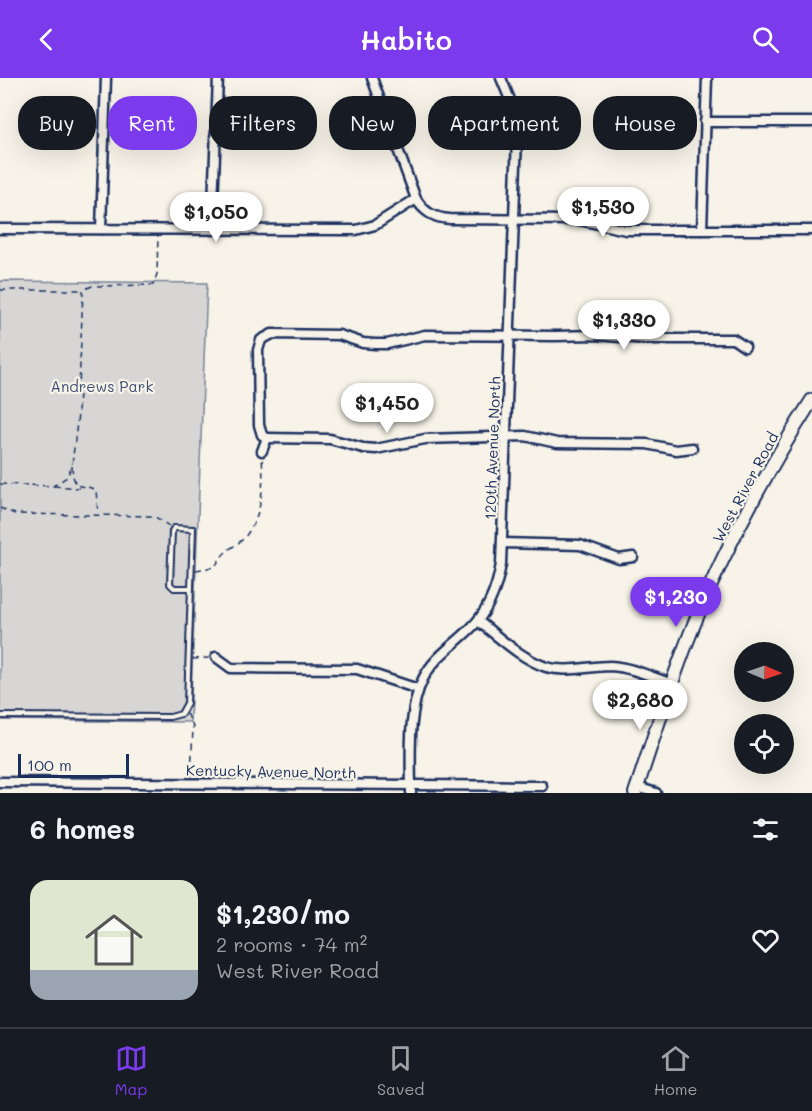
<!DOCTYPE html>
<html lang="en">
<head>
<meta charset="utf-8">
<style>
  :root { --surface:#171b24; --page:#20242c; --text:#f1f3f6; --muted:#9ea1a6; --line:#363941; --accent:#7c3aed }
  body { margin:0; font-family:Mali,sans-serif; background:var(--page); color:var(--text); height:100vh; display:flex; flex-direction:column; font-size:22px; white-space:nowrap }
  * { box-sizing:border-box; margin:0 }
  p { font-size:20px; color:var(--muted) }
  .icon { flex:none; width:33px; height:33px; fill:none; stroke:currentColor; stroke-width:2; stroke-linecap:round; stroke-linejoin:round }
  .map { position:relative; height:715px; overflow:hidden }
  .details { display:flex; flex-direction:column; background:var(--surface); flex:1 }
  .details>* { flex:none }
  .hud { position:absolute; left:18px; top:18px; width:777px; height:54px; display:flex; gap:12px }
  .needle { width:39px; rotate:92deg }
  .fabs { position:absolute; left:734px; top:564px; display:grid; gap:12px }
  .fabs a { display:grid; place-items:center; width:60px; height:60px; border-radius:50%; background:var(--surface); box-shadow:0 6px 24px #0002; font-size:30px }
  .scale { position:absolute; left:18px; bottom:15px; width:111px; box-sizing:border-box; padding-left:6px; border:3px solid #1b2f5e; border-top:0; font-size:16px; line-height:21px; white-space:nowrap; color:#1b2f5e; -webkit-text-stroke:4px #f7f3e8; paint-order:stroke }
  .price { position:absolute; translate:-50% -51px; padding:0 14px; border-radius:21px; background:#fff; color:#222; font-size:20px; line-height:39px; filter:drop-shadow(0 2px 3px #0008) }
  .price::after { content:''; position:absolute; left:50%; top:36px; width:18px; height:14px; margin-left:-9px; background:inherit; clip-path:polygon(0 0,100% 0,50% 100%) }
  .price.on { background:var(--accent); color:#fff }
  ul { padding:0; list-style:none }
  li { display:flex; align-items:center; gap:18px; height:150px; padding:0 30px }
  li span { display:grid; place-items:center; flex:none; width:168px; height:120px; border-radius:18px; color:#555 }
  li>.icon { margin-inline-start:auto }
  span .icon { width:72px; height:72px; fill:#fffc; stroke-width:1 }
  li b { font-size:26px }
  h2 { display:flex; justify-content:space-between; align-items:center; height:72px; padding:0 30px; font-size:26px }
  .chip { padding:0 21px; border-radius:24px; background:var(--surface); box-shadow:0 6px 24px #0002; font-size:21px; line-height:54px }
  .chip.on { background:var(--accent); color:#fff }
  header { display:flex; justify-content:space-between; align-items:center; height:78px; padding:0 30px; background:var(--accent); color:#fff; font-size:27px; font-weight:600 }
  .tabs { display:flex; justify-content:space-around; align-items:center; height:84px; border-top:2px solid var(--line); background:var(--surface); font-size:16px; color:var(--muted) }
  .tabs a { display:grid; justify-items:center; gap:3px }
  .tabs .on { color:var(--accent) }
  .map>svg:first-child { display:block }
</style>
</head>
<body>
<header><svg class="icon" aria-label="back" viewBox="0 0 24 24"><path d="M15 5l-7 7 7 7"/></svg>Habito<svg class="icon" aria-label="search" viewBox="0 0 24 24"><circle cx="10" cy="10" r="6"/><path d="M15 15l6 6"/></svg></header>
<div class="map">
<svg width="812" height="715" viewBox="0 0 812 715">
  <rect width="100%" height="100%" fill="#f7f3e8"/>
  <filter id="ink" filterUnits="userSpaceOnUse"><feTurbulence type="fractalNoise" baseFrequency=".0167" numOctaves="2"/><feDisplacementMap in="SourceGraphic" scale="12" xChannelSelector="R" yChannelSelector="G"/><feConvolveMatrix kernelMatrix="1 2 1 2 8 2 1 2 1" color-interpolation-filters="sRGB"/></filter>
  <g filter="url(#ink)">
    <polygon fill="#d7d6d4" stroke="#798299" stroke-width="1.5" points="0,203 207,205 190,644 0,642"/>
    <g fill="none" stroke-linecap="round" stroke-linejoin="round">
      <g stroke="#1b2f5e" stroke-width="8">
        <polyline id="lane" points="0,638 170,639 181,636 187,625 193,451 174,450 172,453 170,506 174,510 191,510"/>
      </g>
      <g stroke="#1b2f5e" stroke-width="13">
        <g id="street">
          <path d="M 372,0 L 416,121 C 424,134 434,140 450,141 L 579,142 L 626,152 L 812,152"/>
          <polyline points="705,44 812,44"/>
          <polyline points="215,59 250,60 273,47"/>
          <polyline points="0,151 356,152 375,147 416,121"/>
          <polyline points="101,151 106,0"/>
          <polyline points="212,152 218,0"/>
          <polyline points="702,152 707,0"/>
          <polyline points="267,360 330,361 363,370 376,371 425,361 525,358 557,365 647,366 676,372 692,370"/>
          <polyline points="262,373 267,360 262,357 259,347 258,272 261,262 272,256 339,257 363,265 375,266 387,266 425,257 556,258 594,257 646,261 733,261 745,269"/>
          <polyline points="502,465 580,467 619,481 633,479"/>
          <path d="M 478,543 C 499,559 520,580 546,589 C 567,595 589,588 610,588 C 631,589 652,599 672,606"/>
          <polyline points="216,579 231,590 357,591 418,611"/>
          <polyline points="0,704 542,708"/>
          <polyline points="637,709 656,715"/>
          <path d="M 411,715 C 411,680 407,633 423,601 C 434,579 453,568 470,551 C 488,534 497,511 501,486 L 517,60 L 513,29 L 501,0"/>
        </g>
      </g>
      <g stroke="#1b2f5e" stroke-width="16">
        <path id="secondary" d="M 635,715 C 655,656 673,596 697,539 C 728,464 768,391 812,322"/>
      </g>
      <g stroke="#1b2f5e" stroke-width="1.5" stroke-dasharray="6 4.5" stroke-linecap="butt">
        <polyline points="0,212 83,212"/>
        <path d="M 72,388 C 74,416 79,404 96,412 L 98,435"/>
        <polyline points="0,406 53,408 67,399 72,387 78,336 83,212 92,208 153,207 157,196 158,158"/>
        <polyline points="54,408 79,410"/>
        <polyline points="0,430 15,436 154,438 169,448"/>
        <path d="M 196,492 L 214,489 C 219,484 221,478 226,474 C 231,469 239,466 244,460 C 263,438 264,406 262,379"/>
        <polyline points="193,581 209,580"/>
        <polyline points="186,636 191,642 193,649 191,698"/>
      </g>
      <use href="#lane" stroke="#f7f3e8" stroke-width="4"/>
      <use href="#street" stroke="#f7f3e8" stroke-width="8"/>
      <use href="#secondary" stroke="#f7f3e8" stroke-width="12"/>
    </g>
  </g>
  <g text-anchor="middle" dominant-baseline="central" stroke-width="4.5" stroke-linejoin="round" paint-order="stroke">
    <g font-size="15" fill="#415076" stroke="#f7f3e8">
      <text x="102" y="308">Andrews Park</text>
    </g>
    <g font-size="15" fill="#1b2f5e" stroke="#f7f3e8">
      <text transform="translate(492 370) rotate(-88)">120th Avenue North</text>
      <text transform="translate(745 409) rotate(-62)">West River Road</text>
      <text transform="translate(271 693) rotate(1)">Kentucky Avenue North</text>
    </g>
  </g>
</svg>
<div class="fabs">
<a><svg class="needle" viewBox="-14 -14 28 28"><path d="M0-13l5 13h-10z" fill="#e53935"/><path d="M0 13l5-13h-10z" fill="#9ea1a6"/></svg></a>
<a><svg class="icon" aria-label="locate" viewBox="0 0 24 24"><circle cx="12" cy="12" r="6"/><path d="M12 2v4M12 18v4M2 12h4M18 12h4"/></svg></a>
</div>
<div class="scale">100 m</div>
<b class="price" style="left:603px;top:160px">$1,530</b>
<b class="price" style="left:216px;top:165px">$1,050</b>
<b class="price" style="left:624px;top:273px">$1,330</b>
<b class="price" style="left:387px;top:356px">$1,450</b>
<b class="price on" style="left:676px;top:550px">$1,230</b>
<b class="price" style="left:640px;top:653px">$2,680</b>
<div class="hud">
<a class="chip">Buy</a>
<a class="chip on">Rent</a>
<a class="chip">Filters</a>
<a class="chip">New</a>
<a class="chip">Apartment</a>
<a class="chip">House</a>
</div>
</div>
<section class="details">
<h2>6 homes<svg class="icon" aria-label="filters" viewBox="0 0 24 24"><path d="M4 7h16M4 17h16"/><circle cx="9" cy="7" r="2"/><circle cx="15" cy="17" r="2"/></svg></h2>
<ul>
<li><span style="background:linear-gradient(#dfe7d0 75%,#9aa5b1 0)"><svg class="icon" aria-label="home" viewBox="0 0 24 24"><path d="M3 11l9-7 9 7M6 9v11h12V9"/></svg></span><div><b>$1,230/mo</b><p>2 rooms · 74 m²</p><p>West River Road</p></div><svg class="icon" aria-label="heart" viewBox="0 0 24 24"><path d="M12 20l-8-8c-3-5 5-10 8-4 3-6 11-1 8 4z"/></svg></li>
</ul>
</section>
<nav class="tabs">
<a class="on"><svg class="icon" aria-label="map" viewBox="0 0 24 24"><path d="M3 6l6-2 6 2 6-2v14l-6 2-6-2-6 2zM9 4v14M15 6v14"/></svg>Map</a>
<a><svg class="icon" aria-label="saved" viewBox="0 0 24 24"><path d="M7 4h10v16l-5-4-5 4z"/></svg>Saved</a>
<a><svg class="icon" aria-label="home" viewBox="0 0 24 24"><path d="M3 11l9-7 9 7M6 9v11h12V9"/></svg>Home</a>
</nav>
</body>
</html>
